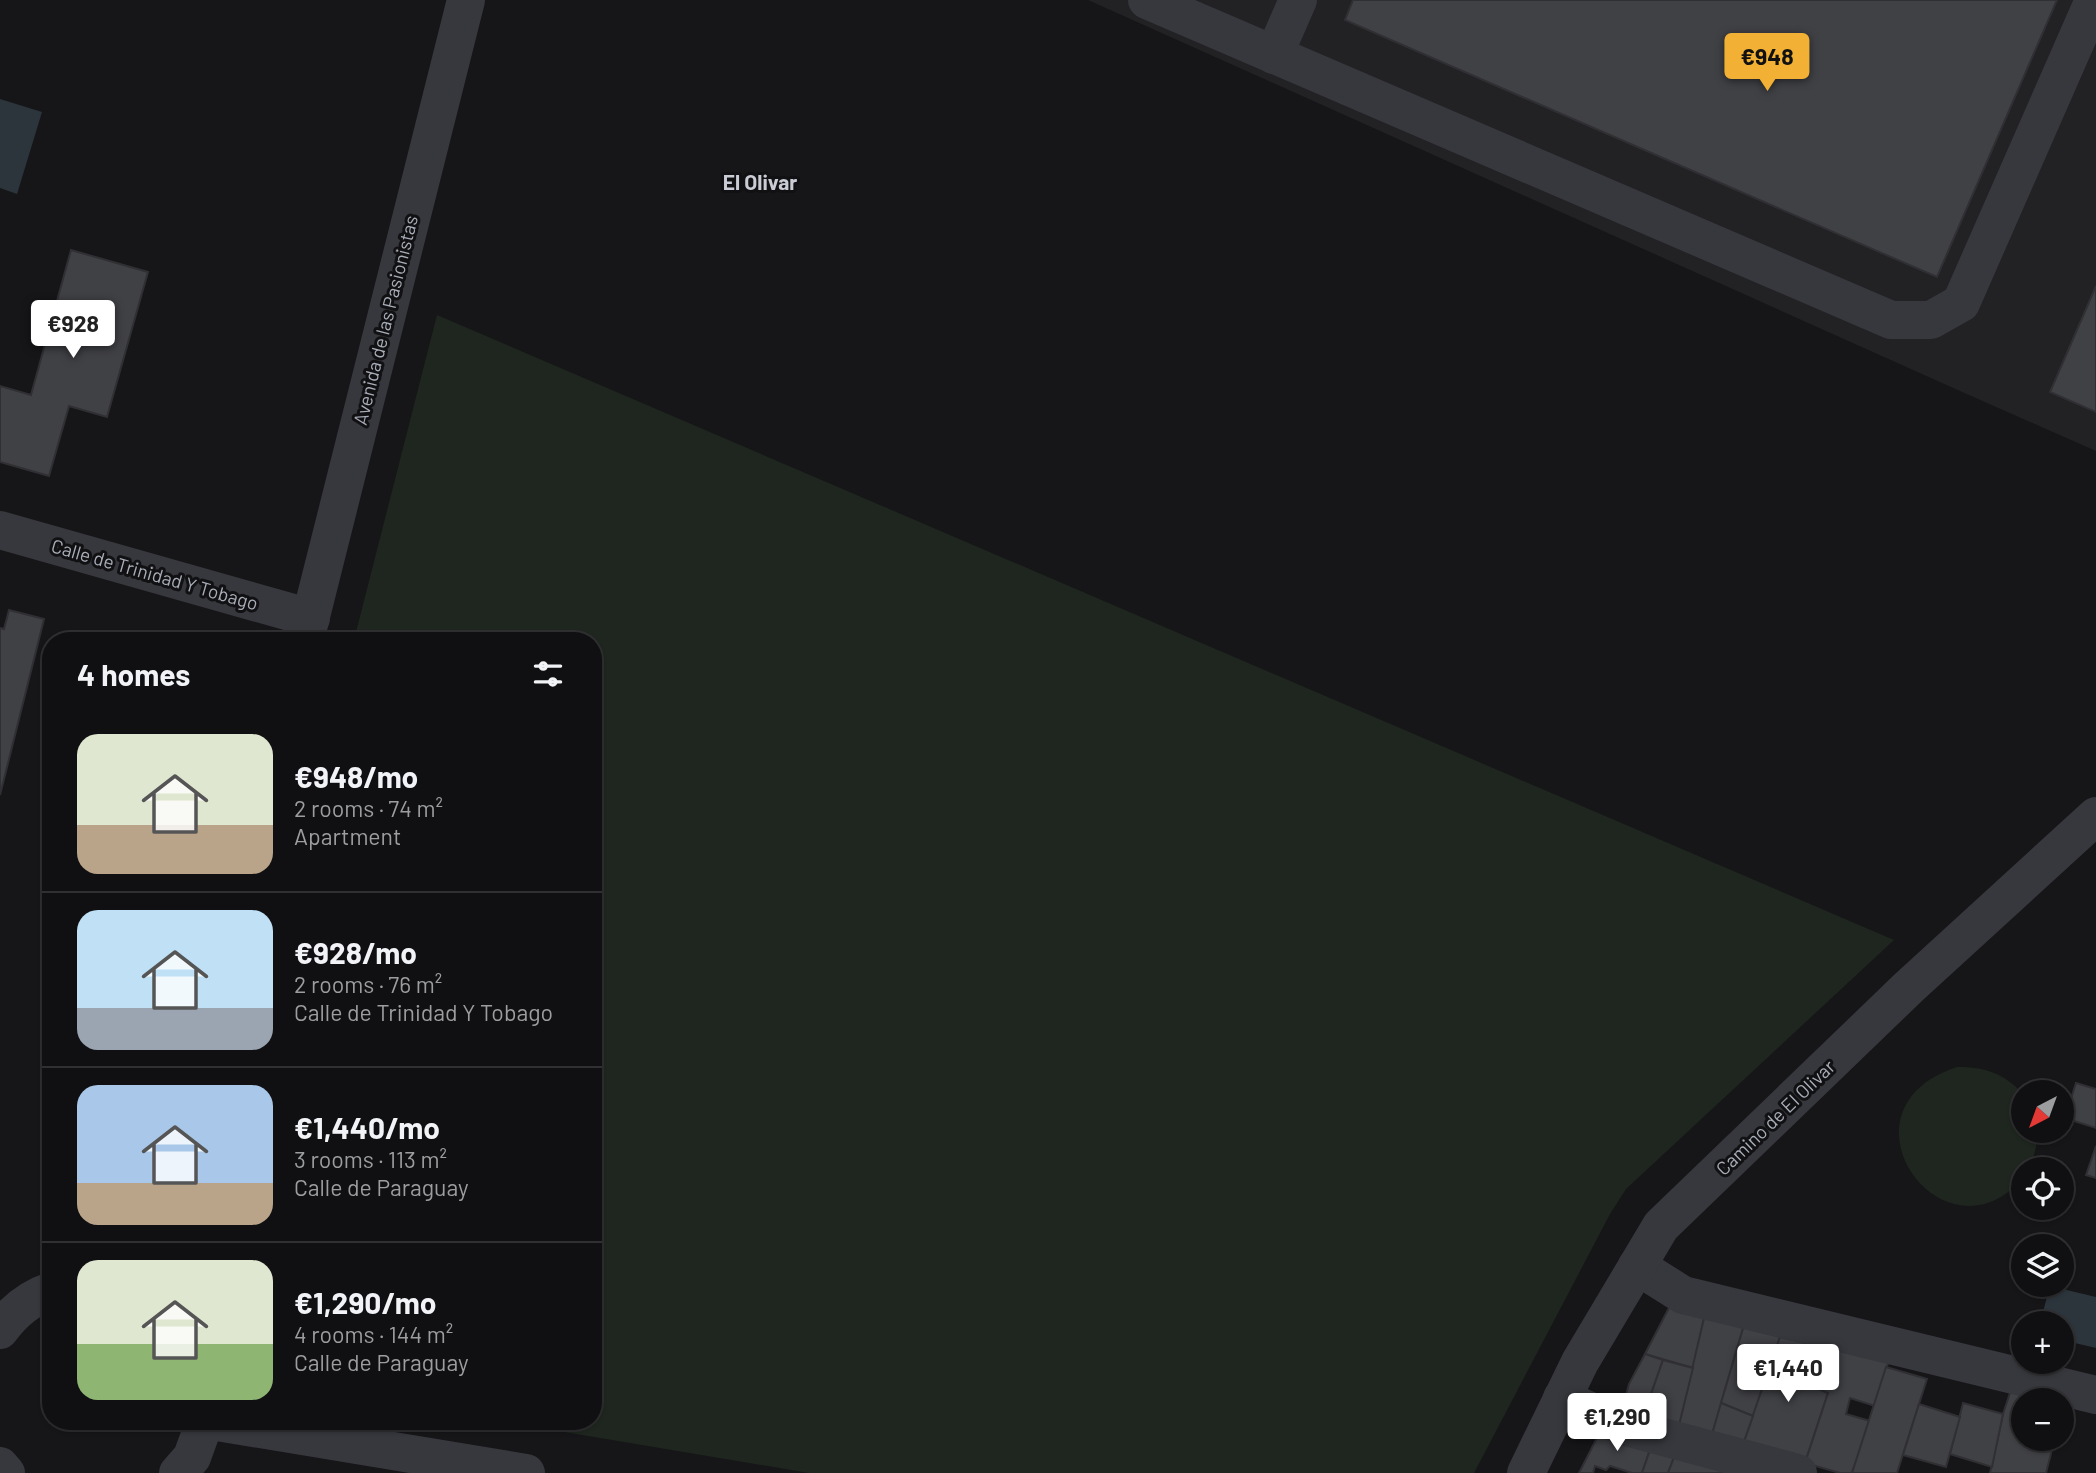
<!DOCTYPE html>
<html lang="en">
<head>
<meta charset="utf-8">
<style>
  :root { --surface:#101012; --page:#19191b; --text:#f1f3f6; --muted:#9c9d9f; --line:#303032; --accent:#f2b134 }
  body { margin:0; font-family:Barlow,sans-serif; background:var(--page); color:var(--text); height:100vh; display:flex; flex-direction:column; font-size:26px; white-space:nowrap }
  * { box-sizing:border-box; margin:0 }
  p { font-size:23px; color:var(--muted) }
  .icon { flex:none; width:38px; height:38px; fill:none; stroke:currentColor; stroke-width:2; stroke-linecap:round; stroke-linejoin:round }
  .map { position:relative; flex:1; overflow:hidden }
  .sheet { position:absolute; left:42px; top:632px; width:560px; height:798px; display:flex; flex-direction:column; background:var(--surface); border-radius:28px; box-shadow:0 2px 5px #0004,0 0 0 2px var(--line) }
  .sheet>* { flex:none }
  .needle { width:46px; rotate:221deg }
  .fabs { position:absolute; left:2011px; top:1080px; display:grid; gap:14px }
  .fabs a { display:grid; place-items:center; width:63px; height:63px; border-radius:50%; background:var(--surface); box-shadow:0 2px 5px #0004,0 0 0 2px var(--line); font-size:35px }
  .price { position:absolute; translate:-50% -60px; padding:0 16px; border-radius:7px; background:#fff; color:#222; font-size:23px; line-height:46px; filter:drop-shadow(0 2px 4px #0008) }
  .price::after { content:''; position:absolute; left:50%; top:42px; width:21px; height:16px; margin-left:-10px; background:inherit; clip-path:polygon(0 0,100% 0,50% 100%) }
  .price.selected { background:var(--accent); color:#111 }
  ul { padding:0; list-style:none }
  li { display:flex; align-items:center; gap:21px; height:175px; padding:0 35px }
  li+li { border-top:2px solid var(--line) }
  li span { display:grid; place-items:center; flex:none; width:196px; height:140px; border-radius:21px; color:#555 }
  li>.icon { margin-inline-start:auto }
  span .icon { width:84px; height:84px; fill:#fffc; stroke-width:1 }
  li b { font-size:30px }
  h2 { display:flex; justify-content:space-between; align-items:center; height:84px; padding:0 35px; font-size:30px }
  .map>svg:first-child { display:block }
</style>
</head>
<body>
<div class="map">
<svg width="2096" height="1473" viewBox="0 0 2096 1473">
  <rect width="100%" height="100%" fill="#161618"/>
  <polygon fill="#222225" points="1088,0 2096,0 2096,451 1960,391"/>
  <g fill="#1e261f">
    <polygon points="437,315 1894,940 1626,1189 1610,1214 1474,1473 809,1473 499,1421 593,1421 593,640 354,640"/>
    <path d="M 1957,1067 C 1985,1067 2004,1073 2023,1094 L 2023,1130 L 2037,1131 C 2038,1144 2034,1157 2029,1169 L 2023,1169 L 2023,1178 C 1943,1270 1828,1109 1957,1067 Z"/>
  </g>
  <g fill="#2c353c">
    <polygon points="0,99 42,112 17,194 0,188"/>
    <polygon points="2050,1286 2096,1297 2096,1348 2062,1340 2062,1323 2040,1323"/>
  </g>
  <g fill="#404145" stroke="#303034" stroke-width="2">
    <polygon points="1353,0 2057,0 1937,277 1345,20"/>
    <polygon points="71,250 148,272 107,417 69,406 49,476 0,462 0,386 31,395"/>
    <polygon points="2096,286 2096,412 2050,392"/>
    <polygon points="9,610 44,619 0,795 0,628 4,629"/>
    <polygon points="2076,1083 2096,1089 2096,1128 2065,1118"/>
    <polygon points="2096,1146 2096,1178 2086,1175"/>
    <polygon points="1671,1304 1705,1314 1693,1368 1645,1354"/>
    <polygon points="1705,1314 1744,1325 1711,1438 1678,1429"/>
    <polygon points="1744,1325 1780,1337 1753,1416 1721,1403"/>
    <polygon points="1780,1337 1819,1346 1808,1384 1828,1393 1805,1463 1742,1447"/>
    <polygon points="1819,1346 1889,1360 1875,1406 1850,1398 1846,1414 1870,1421 1852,1473 1840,1473 1805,1463 1828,1393 1808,1384"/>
    <polygon points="1645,1354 1663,1360 1642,1420 1621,1413 1629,1384"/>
    <polygon points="1663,1360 1693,1368 1678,1429 1642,1420"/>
    <polygon points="1886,1367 1927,1379 1919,1404 1897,1473 1852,1473"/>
    <polygon points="2011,1390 2038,1400 2023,1400 2023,1438 2055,1438 2046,1473 1990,1473 2003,1414"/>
    <polygon points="1721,1403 1753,1416 1742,1447 1711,1438"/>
    <polygon points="1963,1403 2003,1414 1992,1467 1950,1454"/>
    <polygon points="1919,1404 1960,1417 1946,1467 1903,1455"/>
    <polygon points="1602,1428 1652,1444 1642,1473 1632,1473 1610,1466 1606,1470 1595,1466 1593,1473 1579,1473"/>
    <polygon points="1652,1444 1676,1452 1668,1473 1642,1473"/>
    <polygon points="1676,1452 1726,1473 1668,1473"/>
  </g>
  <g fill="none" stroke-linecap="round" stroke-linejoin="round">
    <g stroke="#37383d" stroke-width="38">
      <polyline points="1147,0 1891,320 1931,320 1961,303 2094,0"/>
      <polyline points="1274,55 1298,0"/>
      <polyline points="0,530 311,618"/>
      <polyline points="305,640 466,0"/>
      <polyline points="1637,1266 1683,1295 2096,1395"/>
      <path d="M 0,1330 C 13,1312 30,1298 51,1291"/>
      <polyline points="1562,1398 1622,1426 1798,1473"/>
      <polyline points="211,1421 526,1473"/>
      <polyline points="0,1466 6,1473"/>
      <polyline points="178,1473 192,1457 205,1421"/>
      <polyline points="1526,1473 1580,1362 1661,1226 1909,987 2096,816"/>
    </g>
  </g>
  <g text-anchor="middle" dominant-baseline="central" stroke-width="6" stroke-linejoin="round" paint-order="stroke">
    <g font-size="19" fill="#a8adb8" stroke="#111113">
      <text transform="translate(385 320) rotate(-76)">Avenida de las Pasionistas</text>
      <text transform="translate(155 574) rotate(16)">Calle de Trinidad Y Tobago</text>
      <text transform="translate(1775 1117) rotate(-44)">Camino de El Olivar</text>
    </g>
    <g font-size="21" font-weight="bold" fill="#c9ccd4" stroke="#111113">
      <text x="760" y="181">El Olivar</text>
    </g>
  </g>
</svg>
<div class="fabs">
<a><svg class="needle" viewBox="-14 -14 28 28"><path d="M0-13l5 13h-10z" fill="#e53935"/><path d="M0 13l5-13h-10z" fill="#9c9d9f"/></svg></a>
<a><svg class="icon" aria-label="locate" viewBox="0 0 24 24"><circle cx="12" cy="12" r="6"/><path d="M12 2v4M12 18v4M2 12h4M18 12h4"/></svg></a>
<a><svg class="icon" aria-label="layers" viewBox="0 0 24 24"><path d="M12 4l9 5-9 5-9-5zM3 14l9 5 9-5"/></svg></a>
<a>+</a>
<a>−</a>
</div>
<b class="price selected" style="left:1767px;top:93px">€948</b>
<b class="price" style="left:73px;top:360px">€928</b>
<b class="price" style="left:1788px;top:1404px">€1,440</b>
<b class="price" style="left:1617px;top:1453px">€1,290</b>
<section class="sheet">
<h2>4 homes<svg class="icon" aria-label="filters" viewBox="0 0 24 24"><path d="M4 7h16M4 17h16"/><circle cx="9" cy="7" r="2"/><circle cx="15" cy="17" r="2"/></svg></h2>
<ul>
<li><span style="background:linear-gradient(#dfe7d0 65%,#b9a48a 0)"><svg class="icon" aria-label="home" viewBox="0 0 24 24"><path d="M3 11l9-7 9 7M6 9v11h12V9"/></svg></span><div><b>€948/mo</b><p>2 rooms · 74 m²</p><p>Apartment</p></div></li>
<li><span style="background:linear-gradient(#bfe0f5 70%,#9aa5b1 0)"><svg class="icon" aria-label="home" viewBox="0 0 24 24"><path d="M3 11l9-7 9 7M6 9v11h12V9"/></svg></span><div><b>€928/mo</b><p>2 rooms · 76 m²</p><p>Calle de Trinidad Y Tobago</p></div></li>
<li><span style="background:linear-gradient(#a9c7e8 70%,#b9a48a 0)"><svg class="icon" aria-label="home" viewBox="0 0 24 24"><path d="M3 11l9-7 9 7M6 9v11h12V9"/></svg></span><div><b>€1,440/mo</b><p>3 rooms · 113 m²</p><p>Calle de Paraguay</p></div></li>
<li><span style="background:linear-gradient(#dfe7d0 60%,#8fb573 0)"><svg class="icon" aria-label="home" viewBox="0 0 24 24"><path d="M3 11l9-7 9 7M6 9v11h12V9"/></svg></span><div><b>€1,290/mo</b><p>4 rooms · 144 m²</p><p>Calle de Paraguay</p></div></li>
</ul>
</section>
</div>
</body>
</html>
